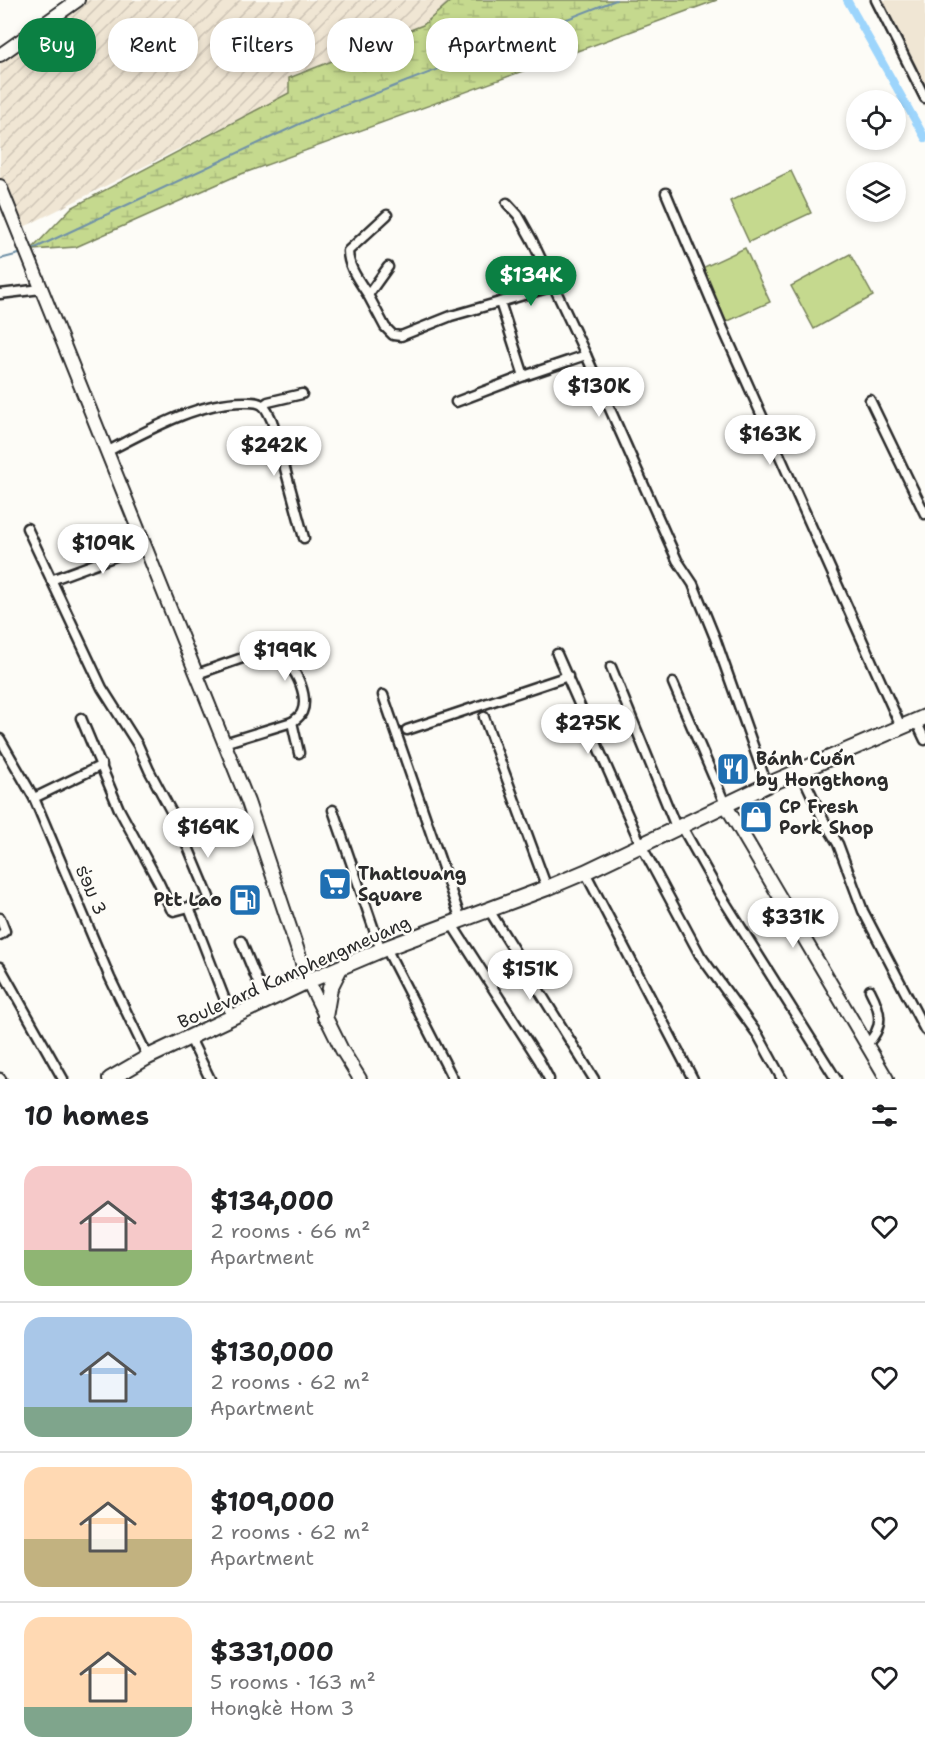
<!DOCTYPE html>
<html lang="en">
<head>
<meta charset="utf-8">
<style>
  :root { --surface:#fff; --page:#f6f6f6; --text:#202124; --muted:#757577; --line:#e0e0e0; --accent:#0b8043 }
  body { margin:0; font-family:"Shantell Sans","Noto Sans Lao",sans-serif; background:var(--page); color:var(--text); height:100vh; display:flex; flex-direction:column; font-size:22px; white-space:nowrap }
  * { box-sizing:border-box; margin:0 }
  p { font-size:20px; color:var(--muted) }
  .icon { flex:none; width:33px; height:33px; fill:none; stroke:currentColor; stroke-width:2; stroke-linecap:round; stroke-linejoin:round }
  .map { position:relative; height:1079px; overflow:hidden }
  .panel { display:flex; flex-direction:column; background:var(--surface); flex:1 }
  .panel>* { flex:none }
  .banner { position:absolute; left:18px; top:18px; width:600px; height:54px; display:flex; gap:12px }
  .tools { position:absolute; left:846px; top:90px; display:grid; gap:12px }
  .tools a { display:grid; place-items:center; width:60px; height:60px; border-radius:50%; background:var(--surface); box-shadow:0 3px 9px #0003; font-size:30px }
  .price { position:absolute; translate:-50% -51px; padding:0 14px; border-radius:21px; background:#fff; color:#222; font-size:20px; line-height:39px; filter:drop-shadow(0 2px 3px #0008) }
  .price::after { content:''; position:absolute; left:50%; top:36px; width:18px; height:14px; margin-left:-9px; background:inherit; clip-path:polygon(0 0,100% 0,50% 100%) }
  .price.active { background:var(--accent); color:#fff }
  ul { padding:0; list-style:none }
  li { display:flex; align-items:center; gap:18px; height:150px; padding:0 24px }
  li+li { border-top:2px solid var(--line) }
  li span { display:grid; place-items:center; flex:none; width:168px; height:120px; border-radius:18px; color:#555 }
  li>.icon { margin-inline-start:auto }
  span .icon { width:72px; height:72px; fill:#fffc; stroke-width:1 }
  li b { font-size:26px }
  h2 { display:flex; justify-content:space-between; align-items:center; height:72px; padding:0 24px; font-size:26px }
  .pill { padding:0 21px; border-radius:24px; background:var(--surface); box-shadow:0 3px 9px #0003; font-size:21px; line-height:54px }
  .pill.active { background:var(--accent); color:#fff }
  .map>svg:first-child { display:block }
</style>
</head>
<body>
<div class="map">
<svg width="925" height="1079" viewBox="0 0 925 1079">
  <defs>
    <pattern id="industrial-furrows" width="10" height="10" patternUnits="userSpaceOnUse" patternTransform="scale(1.5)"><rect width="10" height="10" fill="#f0e6d4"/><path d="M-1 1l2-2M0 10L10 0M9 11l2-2" fill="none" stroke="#cec5b6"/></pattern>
    <pattern id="wetland-marsh" width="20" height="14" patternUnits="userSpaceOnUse" patternTransform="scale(1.5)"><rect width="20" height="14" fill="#c5d98e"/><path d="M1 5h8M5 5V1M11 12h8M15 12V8" fill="none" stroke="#a9ba7b"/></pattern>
  </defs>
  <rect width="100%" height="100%" fill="#fdfcf7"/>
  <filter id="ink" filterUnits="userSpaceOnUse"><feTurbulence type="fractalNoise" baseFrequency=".0167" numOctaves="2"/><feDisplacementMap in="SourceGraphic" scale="12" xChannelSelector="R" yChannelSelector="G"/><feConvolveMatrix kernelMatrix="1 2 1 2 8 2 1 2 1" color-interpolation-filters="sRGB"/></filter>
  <g filter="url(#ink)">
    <polygon fill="#f0e6d4" points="869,0 925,0 925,107"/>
    <polygon fill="url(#industrial-furrows)" points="71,0 452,0 423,25 289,77 290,93 18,230 0,186 0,55"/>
    <polygon fill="url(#wetland-marsh)" stroke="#78825c" stroke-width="1.5" points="452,0 717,0 236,176 76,247 31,250 71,208 289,93 289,78 423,25"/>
    <g fill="#c5d98e" stroke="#78825c" stroke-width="1.5">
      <polygon points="791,171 811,213 749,242 730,201"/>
      <polygon points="745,248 770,302 726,322 702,268"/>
      <polygon points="850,254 873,296 814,329 791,286"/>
    </g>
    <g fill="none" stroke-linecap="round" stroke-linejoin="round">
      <g stroke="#6f91a8" stroke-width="2">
        <polyline points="31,250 310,119 616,0"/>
        <polyline points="0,259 23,253"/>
      </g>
      <polyline stroke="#9dd5fc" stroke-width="8" points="847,0 925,138"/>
      <g stroke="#2b2b2b" stroke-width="13">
        <g id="street">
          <polyline points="876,0 925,98"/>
          <polyline points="666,193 724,331 901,727"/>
          <polyline points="507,203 518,215 532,240 586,355"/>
          <polyline points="388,267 368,295 385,327 393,335 401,336 451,316 500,302 524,376 586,355 677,560 693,584 715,638 767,785"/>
          <polyline points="0,294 41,289"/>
          <path d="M 368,295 C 360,282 348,268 348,251 L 387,215"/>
          <polyline points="500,302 554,286"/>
          <polyline points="870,400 925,514"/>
          <polyline points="456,402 524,376"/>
          <polyline points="264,405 268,402 302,394"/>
          <path d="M 108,451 C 149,430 197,402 244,402 C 250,402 257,401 262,405 C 267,408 269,415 272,421 L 304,538"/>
          <polyline points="27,528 102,688 138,745 149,770 180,828 209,897 209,901 189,907 232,1018"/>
          <polyline points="51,580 146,545"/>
          <polyline points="557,654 641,845 700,955 758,1035 782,1079"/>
          <polyline points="611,667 676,827"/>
          <path d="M 197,674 L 268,649 C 288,653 311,692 302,712 C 300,717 296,719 292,722 L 224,743"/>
          <polyline points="673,683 725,804"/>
          <polyline points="383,695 461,920"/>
          <polyline points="484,717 547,888"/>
          <polyline points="81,718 119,809 159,883 171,909 174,911 189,907"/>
          <polyline points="916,721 925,740"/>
          <polyline points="292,722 299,753"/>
          <polyline points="407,730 568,676"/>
          <polyline points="0,739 34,798 110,978 148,1057"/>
          <polyline points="800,770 823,819 838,844 863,911 925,1030"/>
          <polyline points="34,798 102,765"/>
          <polyline points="333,810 381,950"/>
          <polyline points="681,825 718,891 836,1079"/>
          <polyline points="585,872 693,1079"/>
          <polyline points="489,910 594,1079"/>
          <polyline points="0,918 5,931 0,935"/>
          <polyline points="451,923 539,1060 549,1079"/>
          <polyline points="241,941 266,1002"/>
          <polyline points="386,948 453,1079"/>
          <polyline points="0,967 63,1079"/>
          <polyline points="190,1038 210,1079"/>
          <path d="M 866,1045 C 885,1027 881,1011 870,990"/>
          <polyline points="0,1078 1,1079"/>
        </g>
      </g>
      <g stroke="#2b2b2b" stroke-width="16">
        <g id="secondary">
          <polyline points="0,55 78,0"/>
          <polyline points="0,186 248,802 308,981 342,1050 360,1079"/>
          <polyline points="725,804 887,1079"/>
        </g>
      </g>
      <g stroke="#2b2b2b" stroke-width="18">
        <g id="primary">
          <polyline points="325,1017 330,988 340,968"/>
          <polyline points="110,1079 148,1057 308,981 386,948 547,888 585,872 767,785 925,717"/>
        </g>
      </g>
      <use href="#street" stroke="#fdfcf7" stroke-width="8"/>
      <use href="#secondary" stroke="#fdfcf7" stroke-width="12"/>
      <use href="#primary" stroke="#fdfcf7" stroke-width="14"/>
    </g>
  </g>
  <defs>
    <g id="restaurant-square" transform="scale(1.725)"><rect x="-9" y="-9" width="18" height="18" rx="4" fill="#1f6fb2" stroke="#fdfcf7"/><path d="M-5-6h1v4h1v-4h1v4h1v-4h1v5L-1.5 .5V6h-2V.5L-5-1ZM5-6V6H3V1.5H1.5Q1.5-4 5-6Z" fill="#fff"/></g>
    <g id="shop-square" transform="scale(1.725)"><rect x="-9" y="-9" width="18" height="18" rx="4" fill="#1f6fb2" stroke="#fdfcf7"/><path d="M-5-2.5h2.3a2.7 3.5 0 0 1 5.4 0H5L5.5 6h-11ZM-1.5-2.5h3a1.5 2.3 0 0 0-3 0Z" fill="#fff"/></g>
    <g id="supermarket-square" transform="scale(1.725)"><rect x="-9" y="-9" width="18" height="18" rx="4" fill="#1f6fb2" stroke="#fdfcf7"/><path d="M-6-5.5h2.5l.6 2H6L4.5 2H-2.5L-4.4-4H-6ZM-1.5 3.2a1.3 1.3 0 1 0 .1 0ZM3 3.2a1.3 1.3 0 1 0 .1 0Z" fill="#fff"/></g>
    <g id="fuel-square" transform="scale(1.725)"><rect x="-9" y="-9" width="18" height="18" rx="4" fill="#1f6fb2" stroke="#fdfcf7"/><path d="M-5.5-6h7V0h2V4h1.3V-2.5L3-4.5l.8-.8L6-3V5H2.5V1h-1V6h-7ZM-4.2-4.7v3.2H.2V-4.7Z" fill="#fff"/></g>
  </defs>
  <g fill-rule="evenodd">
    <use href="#restaurant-square" x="733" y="769"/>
    <use href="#shop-square" x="756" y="817"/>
    <use href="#supermarket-square" x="335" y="884"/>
    <use href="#fuel-square" x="245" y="900"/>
  </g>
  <g text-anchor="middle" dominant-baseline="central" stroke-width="5" stroke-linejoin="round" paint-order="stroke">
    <g font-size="18" font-weight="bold" fill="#2b2b2b" stroke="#fdfcf7" text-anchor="start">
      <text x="756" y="759">Bánh Cuốn<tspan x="756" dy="21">by Hongthong</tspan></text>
      <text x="779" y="807">CP Fresh<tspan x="779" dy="21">Pork Shop</tspan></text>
      <text x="358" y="874">Thatlouang<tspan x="358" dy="21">Square</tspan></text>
      <text x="222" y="900" text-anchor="end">Ptt Lao</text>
    </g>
    <g font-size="18" fill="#2b2b2b" stroke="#fdfcf7">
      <text transform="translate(91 890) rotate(67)">ຮ່ອມ 3</text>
      <text transform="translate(294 972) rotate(-24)">Boulevard Kamphengmeuang</text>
    </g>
  </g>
</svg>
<div class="tools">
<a><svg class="icon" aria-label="locate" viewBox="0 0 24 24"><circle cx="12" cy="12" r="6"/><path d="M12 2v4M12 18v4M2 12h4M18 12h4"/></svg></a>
<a><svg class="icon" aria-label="layers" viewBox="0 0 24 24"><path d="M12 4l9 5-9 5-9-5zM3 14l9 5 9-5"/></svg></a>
</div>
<b class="price active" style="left:531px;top:307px">$134K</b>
<b class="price" style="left:599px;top:418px">$130K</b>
<b class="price" style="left:770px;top:466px">$163K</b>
<b class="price" style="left:274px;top:477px">$242K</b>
<b class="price" style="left:103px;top:575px">$109K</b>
<b class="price" style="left:285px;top:682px">$199K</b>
<b class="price" style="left:588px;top:755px">$275K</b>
<b class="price" style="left:208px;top:859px">$169K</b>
<b class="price" style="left:793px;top:949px">$331K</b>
<b class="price" style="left:530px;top:1001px">$151K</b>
<div class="banner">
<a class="pill active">Buy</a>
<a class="pill">Rent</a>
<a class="pill">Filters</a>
<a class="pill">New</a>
<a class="pill">Apartment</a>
</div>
</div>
<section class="panel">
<h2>10 homes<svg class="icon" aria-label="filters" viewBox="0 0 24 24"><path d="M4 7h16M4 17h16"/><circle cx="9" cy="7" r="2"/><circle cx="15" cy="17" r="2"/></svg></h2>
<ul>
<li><span style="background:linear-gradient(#f6c9c9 70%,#8fb573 0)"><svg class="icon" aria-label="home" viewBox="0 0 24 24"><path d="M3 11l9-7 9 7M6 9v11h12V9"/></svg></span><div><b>$134,000</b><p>2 rooms · 66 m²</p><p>Apartment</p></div><svg class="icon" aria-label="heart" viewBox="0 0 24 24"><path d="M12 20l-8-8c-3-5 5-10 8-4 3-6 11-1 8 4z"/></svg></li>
<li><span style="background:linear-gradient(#a9c7e8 75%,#7fa58c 0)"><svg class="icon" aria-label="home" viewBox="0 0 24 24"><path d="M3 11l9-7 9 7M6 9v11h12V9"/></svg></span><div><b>$130,000</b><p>2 rooms · 62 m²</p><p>Apartment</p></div><svg class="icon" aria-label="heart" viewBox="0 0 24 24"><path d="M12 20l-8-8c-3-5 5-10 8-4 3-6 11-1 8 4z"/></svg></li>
<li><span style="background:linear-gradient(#ffd9b3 60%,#c2b280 0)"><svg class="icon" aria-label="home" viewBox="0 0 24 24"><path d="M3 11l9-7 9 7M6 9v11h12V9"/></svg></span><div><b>$109,000</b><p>2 rooms · 62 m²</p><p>Apartment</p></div><svg class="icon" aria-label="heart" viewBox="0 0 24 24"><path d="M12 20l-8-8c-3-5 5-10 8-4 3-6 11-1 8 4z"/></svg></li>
<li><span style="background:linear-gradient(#ffd9b3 75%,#7fa58c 0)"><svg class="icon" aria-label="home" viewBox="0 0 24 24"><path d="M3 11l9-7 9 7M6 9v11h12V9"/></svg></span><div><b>$331,000</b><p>5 rooms · 163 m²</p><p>Hongkè Hom 3</p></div><svg class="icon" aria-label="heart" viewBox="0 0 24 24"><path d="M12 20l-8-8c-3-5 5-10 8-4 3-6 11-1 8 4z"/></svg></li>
</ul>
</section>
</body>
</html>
